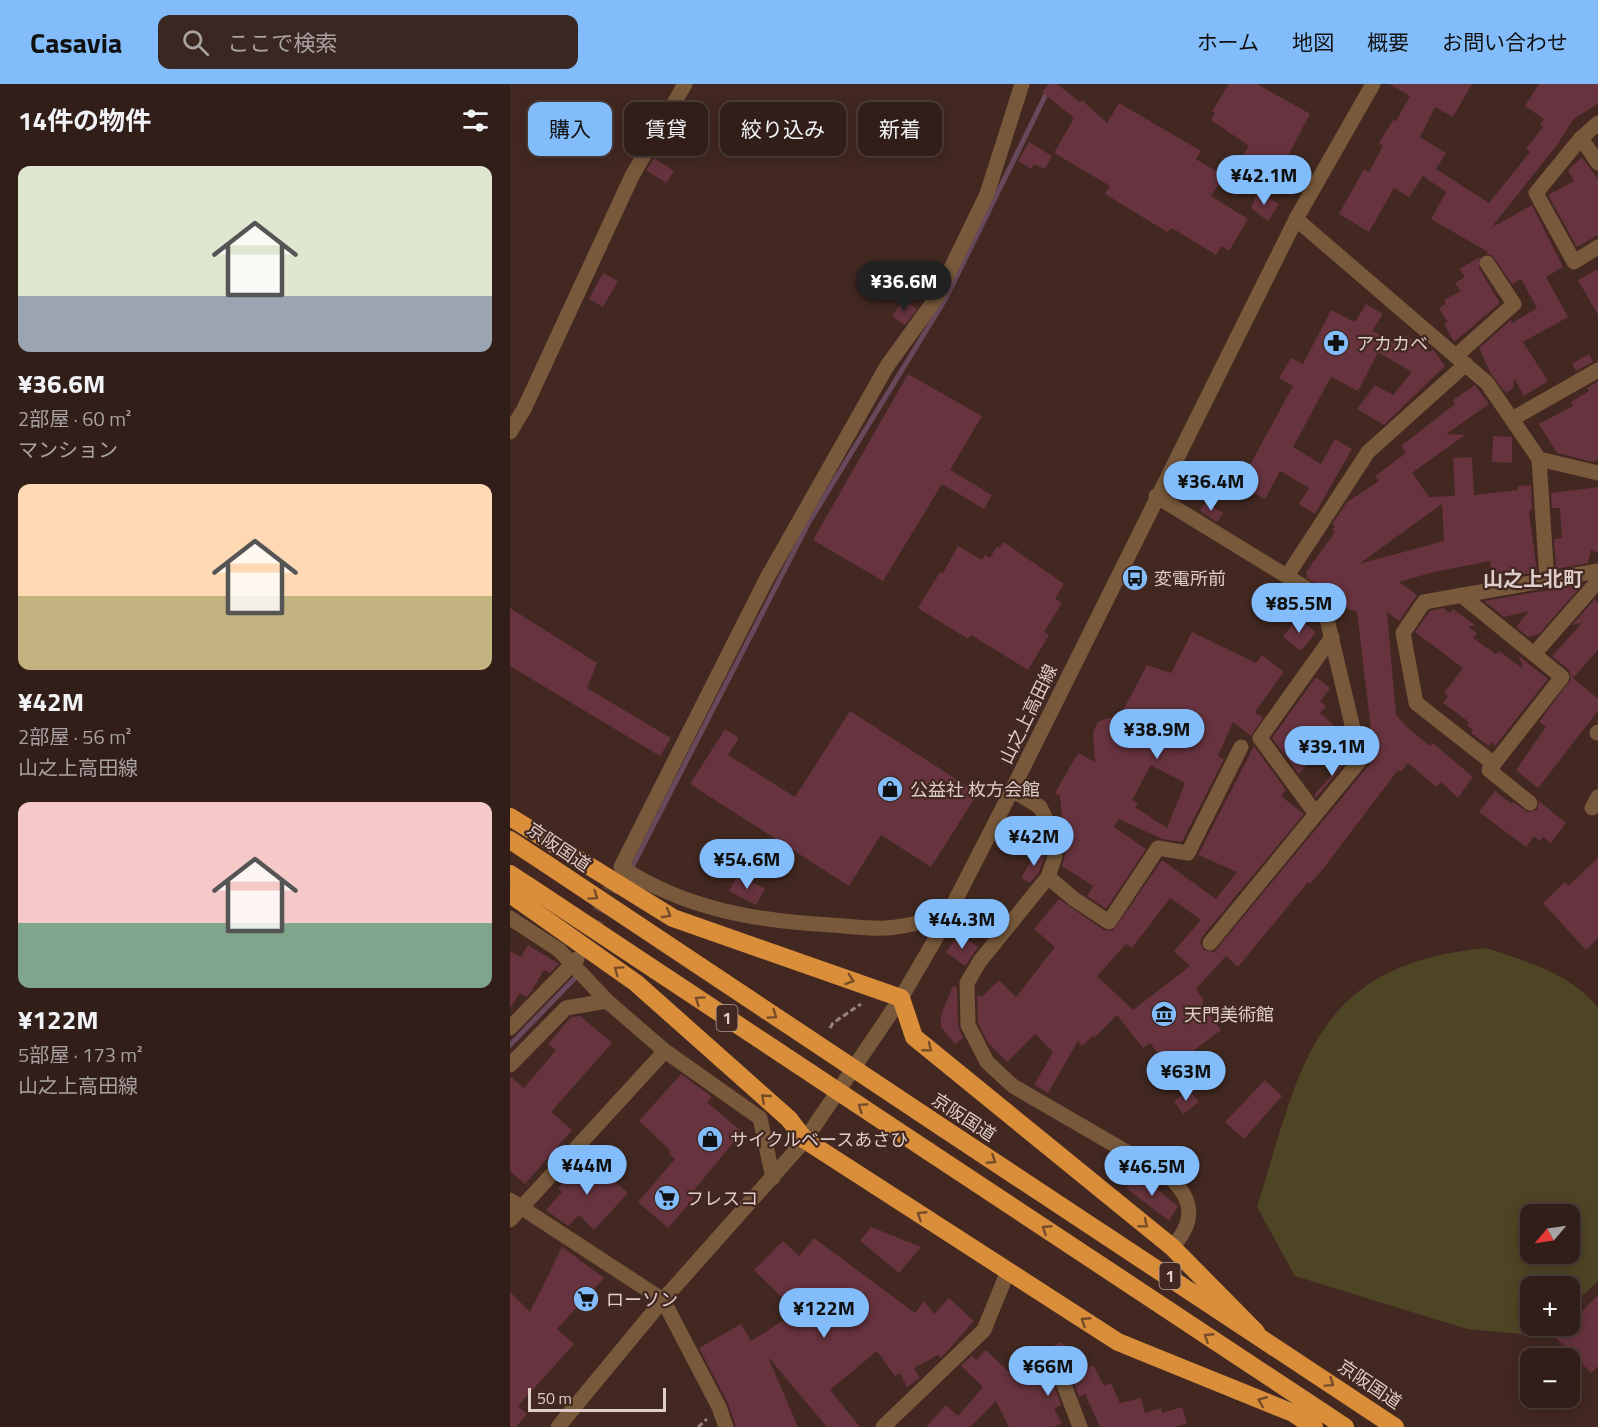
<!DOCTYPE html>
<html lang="ja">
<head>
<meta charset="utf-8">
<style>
  :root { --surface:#321e19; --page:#3a2722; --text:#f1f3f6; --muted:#a8a2a2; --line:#4d3c38; --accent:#82bcfa }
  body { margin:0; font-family:"Titillium Web","Noto Sans JP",sans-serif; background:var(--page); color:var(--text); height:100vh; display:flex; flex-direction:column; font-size:22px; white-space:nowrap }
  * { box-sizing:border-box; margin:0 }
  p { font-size:20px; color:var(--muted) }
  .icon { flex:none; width:33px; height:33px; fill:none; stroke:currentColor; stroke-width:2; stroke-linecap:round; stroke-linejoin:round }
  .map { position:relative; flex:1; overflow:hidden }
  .side { display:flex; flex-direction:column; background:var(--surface); width:510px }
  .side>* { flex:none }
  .top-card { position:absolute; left:18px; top:18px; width:570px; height:54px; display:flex; gap:12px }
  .needle { width:39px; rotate:241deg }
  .buttons { position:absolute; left:1010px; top:1120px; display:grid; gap:12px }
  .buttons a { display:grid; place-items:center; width:60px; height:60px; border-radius:12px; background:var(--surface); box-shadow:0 3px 15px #0003,0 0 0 2px var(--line); font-size:30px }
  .scale { position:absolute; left:18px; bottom:15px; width:138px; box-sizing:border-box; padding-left:6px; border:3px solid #decdc8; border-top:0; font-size:16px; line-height:21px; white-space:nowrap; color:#decdc8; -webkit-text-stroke:4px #422821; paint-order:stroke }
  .price { position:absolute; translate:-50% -51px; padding:0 14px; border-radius:21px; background:var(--accent); color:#111; font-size:20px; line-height:39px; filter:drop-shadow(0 2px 3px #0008) }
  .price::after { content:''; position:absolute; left:50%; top:36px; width:18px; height:14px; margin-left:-9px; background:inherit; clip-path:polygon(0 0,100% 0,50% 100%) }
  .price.on { background:#222; color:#fff }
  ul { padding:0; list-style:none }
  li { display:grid; align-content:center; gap:12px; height:318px; padding:0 18px }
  li span { display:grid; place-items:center; height:186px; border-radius:12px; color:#555 }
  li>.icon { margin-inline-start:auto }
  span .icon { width:108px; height:108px; fill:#fffc; stroke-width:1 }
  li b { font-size:26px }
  h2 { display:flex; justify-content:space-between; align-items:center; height:72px; padding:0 18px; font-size:26px }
  .chip { padding:0 21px; border-radius:12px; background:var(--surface); box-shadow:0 3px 15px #0003,0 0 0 2px var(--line); font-size:21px; line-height:54px }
  .chip.on { background:var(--accent); color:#111 }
  header { display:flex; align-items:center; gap:36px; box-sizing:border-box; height:84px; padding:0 30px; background:var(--accent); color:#111 }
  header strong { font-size:28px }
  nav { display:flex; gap:33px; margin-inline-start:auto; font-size:21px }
  .search { width:420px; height:54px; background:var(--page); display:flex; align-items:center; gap:15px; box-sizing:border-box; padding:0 21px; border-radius:12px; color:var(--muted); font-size:22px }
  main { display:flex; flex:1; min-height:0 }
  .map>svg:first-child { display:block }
</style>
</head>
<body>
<header>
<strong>Casavia</strong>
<div class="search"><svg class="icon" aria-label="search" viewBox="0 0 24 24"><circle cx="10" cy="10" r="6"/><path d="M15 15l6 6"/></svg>ここで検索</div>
<nav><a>ホーム</a><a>地図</a><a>概要</a><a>お問い合わせ</a></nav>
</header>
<main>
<section class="side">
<h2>14件の物件<svg class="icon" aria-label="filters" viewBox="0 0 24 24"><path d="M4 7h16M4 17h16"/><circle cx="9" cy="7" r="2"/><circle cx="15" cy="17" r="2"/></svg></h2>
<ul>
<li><span style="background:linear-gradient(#dfe7d0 70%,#9aa5b1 0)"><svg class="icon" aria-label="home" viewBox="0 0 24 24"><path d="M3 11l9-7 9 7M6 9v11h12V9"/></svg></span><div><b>¥36.6M</b><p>2部屋 · 60 m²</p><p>マンション</p></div></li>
<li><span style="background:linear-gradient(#ffd9b3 60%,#c2b280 0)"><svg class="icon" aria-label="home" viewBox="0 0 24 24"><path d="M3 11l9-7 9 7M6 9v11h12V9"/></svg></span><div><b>¥42M</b><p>2部屋 · 56 m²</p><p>山之上高田線</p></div></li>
<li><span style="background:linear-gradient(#f6c9c9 65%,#7fa58c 0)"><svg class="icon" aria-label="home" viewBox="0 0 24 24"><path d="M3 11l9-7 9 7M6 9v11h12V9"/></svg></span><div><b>¥122M</b><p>5部屋 · 173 m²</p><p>山之上高田線</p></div></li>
</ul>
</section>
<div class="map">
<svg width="1088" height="1343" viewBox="0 0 1088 1343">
  <rect width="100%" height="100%" fill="#422821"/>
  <path fill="#4e4525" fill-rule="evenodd" d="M 976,864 C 1016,877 1062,890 1088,924 L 1088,1197 L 1059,1224 L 1059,1203 L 1020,1203 L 1020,1242 L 1026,1242 L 1012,1250 L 957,1245 L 785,1192 L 747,1123 C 792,980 802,881 976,864 ZM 1020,1131 L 1059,1131 L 1059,1170 L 1020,1170 Z"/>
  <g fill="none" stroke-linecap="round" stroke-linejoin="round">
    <g stroke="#68485b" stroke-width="5">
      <polyline points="121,785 299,438 436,214 541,0"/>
      <polyline points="0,961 66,893"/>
    </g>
  </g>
  <g fill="#66333e" fill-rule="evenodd">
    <polygon points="539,0 547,0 570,18 573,17 597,39 609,19 691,67 686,75 714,92 701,112 738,135 719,167 711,162 706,171 662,144 657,148 595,110 600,102 544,69 564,34 532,8"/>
    <polygon points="719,0 747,0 800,30 764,98 729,79 739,62 701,36 705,29 702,27"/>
    <polygon points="879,0 962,0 943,33 925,23 910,53 936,69 926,85 979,119 1020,68 1016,65 1033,43 1030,40 1034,35 1015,22 1029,0 1088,0 1088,19 1063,36 1047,61 981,144 1022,121 1053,183 1036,193 1058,233 1013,258 1038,297 1014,312 1004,294 1003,304 996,309 981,290 969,264 1001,236 1002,239 1027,224 1011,195 1002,200 982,171 975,170 978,168 921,135 936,108 913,92 899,113 884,104 859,148 829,130 854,85 859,88 873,62 869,59 883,36 886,37 900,12"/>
    <polygon points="519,58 542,72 535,85 524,80 521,85 508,77"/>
    <polygon points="1072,73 1088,95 1088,151 1067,163 1038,111 1064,97 1058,86"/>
    <polygon points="144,74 164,87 156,99 136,86"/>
    <polygon points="748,107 769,120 758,137 741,124"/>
    <polygon points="970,173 969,184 990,219 944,258 934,240 937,238 929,224 936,220 934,216 951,207 945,199 955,193 949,185"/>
    <polygon points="1088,185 1088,231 1068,196"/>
    <polygon points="93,189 108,197 93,223 79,215"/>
    <polygon points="393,216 407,225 395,241 382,232"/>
    <polygon points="856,220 873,230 862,247 889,261 896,251 920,268 923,265 935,282 874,341 847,325 865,301 883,311 902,288 868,268 848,307 821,293 783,363 811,380 825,355 842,365 805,430 789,420 799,404 770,387 755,415 729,401 783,302 769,294 781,274 793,280 821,226 845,238"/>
    <polygon points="1079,270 1083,278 1066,287 1062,280"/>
    <polygon points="398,290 472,332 440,386 482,411 474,425 432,400 373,497 303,456"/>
    <polygon points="1088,297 1088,375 1083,378 1047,369 1029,340 1063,322 1061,318 1079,307 1077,304"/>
    <path d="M 965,301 L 979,320 L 936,350 L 955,351 L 902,389 L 919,413 L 945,412 L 943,374 L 962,373 L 964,411 L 1008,406 L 1008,402 L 1021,401 L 1022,424 L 1019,428 L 1027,488 L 983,496 L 980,477 L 924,488 L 889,498 L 907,511 L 889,537 L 877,528 L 886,631 L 898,644 L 920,662 L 923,659 L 963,693 L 948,714 L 931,698 L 926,703 L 898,679 L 891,688 L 888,686 L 813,785 L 800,800 L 798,798 L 728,883 L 716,872 L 686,905 L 694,916 L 692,919 L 711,946 L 659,985 L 640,959 L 633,964 L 607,931 L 584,954 L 583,952 L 572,962 L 568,957 L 538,1009 L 524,1001 L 543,968 L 525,950 L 497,978 L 478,959 L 468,939 L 467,911 L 472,913 L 489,896 L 506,913 L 545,863 L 524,845 L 549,815 L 594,846 L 603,847 L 652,776 L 706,815 L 727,788 L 688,771 L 744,662 L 776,706 L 771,712 L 794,730 L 692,853 L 690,858 L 693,866 L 704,868 L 864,675 L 865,665 L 857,651 L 861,646 L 847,528 L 830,522 L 832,516 L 797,494 L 796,488 L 825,448 L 822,446 L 825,442 L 822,440 L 837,418 L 869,397 L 865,392 L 896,369 L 891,362 L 945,320 L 943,316 ZM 932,420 L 934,457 L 849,480 ZM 660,814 L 691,836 L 664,867 L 680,882 L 623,926 L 587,892 L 616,860 L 622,864 Z"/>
    <polygon points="983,352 1002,353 1002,379 982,378"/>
    <polygon points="1088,403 1088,469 1081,466 1078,479 1046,485 1044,455 1052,454 1050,424 1042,424 1041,409"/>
    <polygon points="695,418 713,429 707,438 690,427"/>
    <polygon points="494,458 554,500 545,515 552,519 534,548 539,551 518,586 461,551 458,555 408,524 430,488 433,489 448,462 472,476 475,471 480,474 487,462 490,464"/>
    <polygon points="1073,500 1029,550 1018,553 1006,543 1019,527 994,533 974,517"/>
    <polygon points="1085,515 1088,520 1088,566 1063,594 1088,615 1088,627 1028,704 1006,686 1036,643 1029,638 1061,595 1059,586 1042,572 1072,539 1062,541"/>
    <polygon points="0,524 87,579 77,604 161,654 150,672 0,582"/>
    <polygon points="933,524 940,529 943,525 965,541 958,543 967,549 963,554 986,570 989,567 1013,585 1009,572 1038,595 985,662 981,658 979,662 961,649 963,646 957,641 959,638 933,619 938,612 934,609 953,584 905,548 920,527"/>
    <polygon points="787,534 806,548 791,567 773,553"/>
    <path d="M 682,548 L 746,579 L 752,571 L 774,588 L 745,628 L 753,634 L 741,652 L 723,638 L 708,672 L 714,675 L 672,758 L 652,755 L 609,735 L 604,743 L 636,765 L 596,825 L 577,812 L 583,802 L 552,782 L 555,771 L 550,712 L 545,709 L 568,669 L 585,678 L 583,648 L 588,638 L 598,634 L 609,634 L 637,581 L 661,589 ZM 641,681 L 675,699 L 657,744 L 625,723 L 628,719 L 622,716 Z"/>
    <polygon points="806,593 820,604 810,618 816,622 810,629 827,644 789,690 762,654"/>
    <polygon points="340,627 468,709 421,783 371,751 339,802 180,700 215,645 229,654 218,671 285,713"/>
    <polygon points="843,667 844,668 806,714 804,711"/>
    <polygon points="985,707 1002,720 1003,718 1018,728 1027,726 1029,717 1056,739 1041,759 1033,753 1030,757 1024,752 1016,763 969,728"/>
    <polygon points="527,766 535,771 529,788 520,799 511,794"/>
    <polygon points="1088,774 1088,854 1076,866 1033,819 1055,798 1058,802"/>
    <polygon points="228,791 255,805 246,821 219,807"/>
    <polygon points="449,850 468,863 455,882 436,868"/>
    <polygon points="18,861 49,880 40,889 34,886 21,908 17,913 10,909 0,924 0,867 11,873"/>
    <polygon points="443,902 447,903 448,942 453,954 445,960 431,943 431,931"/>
    <polygon points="70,932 102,959 41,1028 62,1046 15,1100 0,1087 0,992 14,1004 46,966 38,960 61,933"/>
    <polygon points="171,990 202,1013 197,1018 232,1048 180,1111 184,1114 158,1144 128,1118 165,1075 159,1070 161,1067 129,1037"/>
    <polygon points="755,996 772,1012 734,1055 715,1038"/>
    <polygon points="679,1006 689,1018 673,1030 664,1017"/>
    <polygon points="76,1072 118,1109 84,1146 69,1131 58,1142 36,1126 52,1108 48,1104"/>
    <polygon points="627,1090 668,1122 659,1137 616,1104"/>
    <polygon points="361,1143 411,1163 389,1189 350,1157"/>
    <polygon points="304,1154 405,1229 414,1217 424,1230 439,1214 464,1237 431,1274 428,1271 404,1284 410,1294 397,1303 390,1289 385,1292 367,1267 320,1306 350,1343 317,1343 258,1273 288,1343 226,1343 218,1319 189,1264 231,1240 241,1257 287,1228 244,1186 273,1157 289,1172"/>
    <polygon points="52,1163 94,1194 47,1245 64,1260 8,1322 17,1330 6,1343 0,1343 0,1208 20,1228"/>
    <polygon points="1088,1211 1088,1282 1081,1289 1046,1254"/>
    <polygon points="551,1258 564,1274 567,1272 574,1286 583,1281 594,1302 601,1299 610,1319 631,1314 635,1329 651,1324 652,1329 672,1323 677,1339 665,1343 590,1343 575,1310 569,1313 560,1289 552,1283 544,1286 541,1292 551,1321 544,1325 552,1339 544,1343 499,1343 486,1317 460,1343 416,1343 436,1321 448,1332 473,1303 451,1282 462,1271 466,1276 476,1266 504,1293 543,1272 539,1264"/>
  </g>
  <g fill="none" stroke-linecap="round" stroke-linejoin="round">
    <polyline stroke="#59413a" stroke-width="15" stroke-dasharray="15 8" stroke-linecap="butt" points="71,870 108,788"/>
    <g stroke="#96817b" stroke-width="3" stroke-dasharray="6 3" stroke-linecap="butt">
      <polyline points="320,944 323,939 351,920"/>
      <polyline points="188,1343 197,1335"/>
    </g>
    <g stroke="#78593b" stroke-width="15">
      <polyline points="1088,39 1071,54 1026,109 1064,178 1088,163"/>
      <polyline points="1071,54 1088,79"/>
      <polyline points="786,135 977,299 1029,375 1088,389"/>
      <polyline points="946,272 1004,220 977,179"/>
      <polyline points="1002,335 1088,286"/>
      <polyline points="0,348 14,325 122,92 175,0"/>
      <polyline points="1029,375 1037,496"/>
      <polyline points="646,412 812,514 844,649 856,669 700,859"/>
      <polyline points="777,492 858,368 956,280"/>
      <polyline points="951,511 1052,593 979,686 1020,719"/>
      <polyline points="1024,570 1088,497"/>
      <polyline points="1087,649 1088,648"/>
      <polyline points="984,680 906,619 893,549 914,518 1088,487"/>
      <path d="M 502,706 L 530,723 L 541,745 L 545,772 L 538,793 L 470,877 L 457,899 L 458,941 L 477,978 L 503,1002 L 658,1092 C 684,1115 686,1137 662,1163"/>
      <polyline points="1082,724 1088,713"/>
      <polyline points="806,730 750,654 822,553"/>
      <polyline points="538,793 564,815 599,838 648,764 678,769 731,663"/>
      <path d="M 435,833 C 416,837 396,843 376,844 C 358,845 339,842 321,841 C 246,837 175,825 111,783 L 257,494 L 377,282 L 427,213 L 477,110 L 512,0"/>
      <polyline points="0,834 49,866 97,917"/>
      <polyline points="0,944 67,875"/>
      <polyline points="0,981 56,924 97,917 155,967 250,1034 263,1094"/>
      <polyline points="0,1116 153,1216 209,1323 216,1343"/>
      <polyline points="0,1136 155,967"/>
      <polyline points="551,1293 570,1343"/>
      <polyline points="48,1343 153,1216 295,1056 391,914 426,854 502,706 786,135 863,0"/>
      <polyline points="373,1343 474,1246 498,1187"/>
    </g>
    <g stroke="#da8e39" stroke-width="18">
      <polyline points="0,733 163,834 391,914 404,953 662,1163 746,1248"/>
      <polyline points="0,756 35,779"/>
      <polyline points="0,790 17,801"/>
      <polyline points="0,810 126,899 279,1035 295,1056 608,1258 783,1329 804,1343"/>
      <polyline points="433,1044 885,1343"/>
      <polyline points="418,1067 835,1343"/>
    </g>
    <g stroke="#da8e39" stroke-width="18">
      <polyline points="35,779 433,1044"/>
      <polyline points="17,801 418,1067"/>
    </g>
  </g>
  <defs><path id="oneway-chevron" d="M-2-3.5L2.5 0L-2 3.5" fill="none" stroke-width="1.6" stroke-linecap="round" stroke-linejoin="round" transform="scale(1.5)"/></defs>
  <g stroke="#774c29">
    <use href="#oneway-chevron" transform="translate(84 812) rotate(34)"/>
    <use href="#oneway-chevron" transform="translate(157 830) rotate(30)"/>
    <use href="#oneway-chevron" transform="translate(108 886) rotate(-145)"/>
    <use href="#oneway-chevron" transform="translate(340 896) rotate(19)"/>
    <use href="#oneway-chevron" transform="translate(189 916) rotate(-146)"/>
    <use href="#oneway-chevron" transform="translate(263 931) rotate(34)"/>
    <use href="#oneway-chevron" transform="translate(418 964) rotate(39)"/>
    <use href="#oneway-chevron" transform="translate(255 1014) rotate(-139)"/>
    <use href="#oneway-chevron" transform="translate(352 1023) rotate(-146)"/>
    <use href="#oneway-chevron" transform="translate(482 1076) rotate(33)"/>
    <use href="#oneway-chevron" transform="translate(411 1131) rotate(-147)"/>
    <use href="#oneway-chevron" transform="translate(634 1140) rotate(39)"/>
    <use href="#oneway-chevron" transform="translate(536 1145) rotate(-147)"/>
    <use href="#oneway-chevron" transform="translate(575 1237) rotate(-147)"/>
    <use href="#oneway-chevron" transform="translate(698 1253) rotate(-147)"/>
    <use href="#oneway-chevron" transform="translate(820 1299) rotate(34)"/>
    <use href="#oneway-chevron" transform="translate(752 1317) rotate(-158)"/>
  </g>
  <defs>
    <g id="pharmacy-disc" transform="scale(1.35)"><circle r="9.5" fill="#82bcfa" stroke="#422821"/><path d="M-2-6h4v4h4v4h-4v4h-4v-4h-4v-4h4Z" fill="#111"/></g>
    <g id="bus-disc" transform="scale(1.35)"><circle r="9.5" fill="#82bcfa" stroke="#422821"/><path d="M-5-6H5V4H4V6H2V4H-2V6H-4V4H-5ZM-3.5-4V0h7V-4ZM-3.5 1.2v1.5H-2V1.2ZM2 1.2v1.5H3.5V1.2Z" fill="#111"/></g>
    <g id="shop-disc" transform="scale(1.35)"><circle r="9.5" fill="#82bcfa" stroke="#422821"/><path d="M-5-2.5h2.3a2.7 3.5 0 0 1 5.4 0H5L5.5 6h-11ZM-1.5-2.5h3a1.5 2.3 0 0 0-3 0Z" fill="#111"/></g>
    <g id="museum-disc" transform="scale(1.35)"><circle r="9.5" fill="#82bcfa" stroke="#422821"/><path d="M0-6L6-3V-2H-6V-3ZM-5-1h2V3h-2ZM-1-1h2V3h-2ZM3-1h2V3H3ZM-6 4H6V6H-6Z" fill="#111"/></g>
    <g id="supermarket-disc" transform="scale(1.35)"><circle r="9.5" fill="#82bcfa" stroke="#422821"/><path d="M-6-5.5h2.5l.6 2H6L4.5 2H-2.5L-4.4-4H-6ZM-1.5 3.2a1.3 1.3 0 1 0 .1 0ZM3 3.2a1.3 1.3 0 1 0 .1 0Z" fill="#111"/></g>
  </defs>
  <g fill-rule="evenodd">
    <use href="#pharmacy-disc" x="826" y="259"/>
    <use href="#bus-disc" x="625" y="494"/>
    <use href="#shop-disc" x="380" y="705"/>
    <use href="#museum-disc" x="654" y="930"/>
    <use href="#shop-disc" x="200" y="1055"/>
    <use href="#supermarket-disc" x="157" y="1114"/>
    <use href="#supermarket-disc" x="76" y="1215"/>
  </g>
  <g text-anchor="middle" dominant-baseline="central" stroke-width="4.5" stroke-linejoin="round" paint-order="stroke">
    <g fill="#422821" stroke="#af9c96" stroke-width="1.5">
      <rect x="206.5" y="921" width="21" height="26" rx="4.5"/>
      <rect x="649.5" y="1179" width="21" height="26" rx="4.5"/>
    </g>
    <g font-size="16" font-weight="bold" fill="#decdc8">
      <text x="217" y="934">1</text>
      <text x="660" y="1192">1</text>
    </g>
    <g font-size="18" fill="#decdc8" stroke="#422821" text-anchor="start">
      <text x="846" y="259">アカカベ</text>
      <text x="644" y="494">変電所前</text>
      <text x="400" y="705">公益社 枚方会館</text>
      <text x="674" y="930">天門美術館</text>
      <text x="220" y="1055">サイクルベースあさひ</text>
      <text x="176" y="1114">フレスコ</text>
      <text x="96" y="1215">ローソン</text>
    </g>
    <g font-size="18" fill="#decdc8" stroke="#422821">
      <text transform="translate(518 630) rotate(-64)">山之上高田線</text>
      <text transform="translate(49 763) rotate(34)">京阪国道</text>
      <text transform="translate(454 1033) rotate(33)">京阪国道</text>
      <text transform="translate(860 1300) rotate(34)">京阪国道</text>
    </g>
    <g font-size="20" font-weight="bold" fill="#decdc8" stroke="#422821">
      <text x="1023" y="494">山之上北町</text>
    </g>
  </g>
</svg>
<div class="buttons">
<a><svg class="needle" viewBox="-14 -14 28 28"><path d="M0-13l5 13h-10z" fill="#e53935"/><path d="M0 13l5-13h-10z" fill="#a8a2a2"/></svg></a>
<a>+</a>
<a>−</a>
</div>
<div class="scale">50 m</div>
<b class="price" style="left:754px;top:122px">¥42.1M</b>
<b class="price on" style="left:394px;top:228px">¥36.6M</b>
<b class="price" style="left:701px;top:428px">¥36.4M</b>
<b class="price" style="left:789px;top:550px">¥85.5M</b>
<b class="price" style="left:647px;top:676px">¥38.9M</b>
<b class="price" style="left:822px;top:693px">¥39.1M</b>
<b class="price" style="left:524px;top:783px">¥42M</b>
<b class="price" style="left:237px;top:806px">¥54.6M</b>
<b class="price" style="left:452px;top:866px">¥44.3M</b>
<b class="price" style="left:676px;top:1018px">¥63M</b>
<b class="price" style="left:77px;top:1112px">¥44M</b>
<b class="price" style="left:642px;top:1113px">¥46.5M</b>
<b class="price" style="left:314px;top:1255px">¥122M</b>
<b class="price" style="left:538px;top:1313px">¥66M</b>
<div class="top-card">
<a class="chip on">購入</a>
<a class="chip">賃貸</a>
<a class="chip">絞り込み</a>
<a class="chip">新着</a>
</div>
</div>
</main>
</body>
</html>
